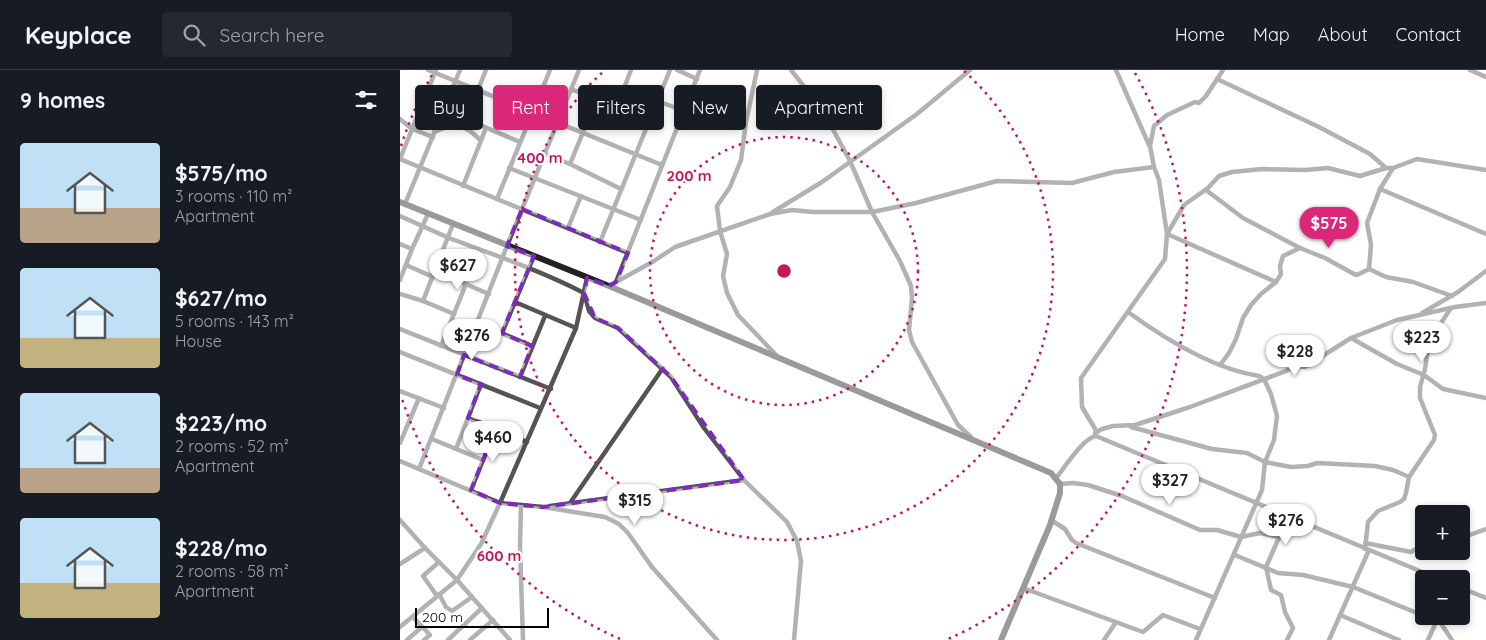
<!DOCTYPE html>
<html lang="en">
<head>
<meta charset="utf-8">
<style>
  :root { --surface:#171b24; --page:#242831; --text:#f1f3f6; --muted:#9ea1a6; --line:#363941; --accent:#db2777 }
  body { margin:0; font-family:Quicksand,sans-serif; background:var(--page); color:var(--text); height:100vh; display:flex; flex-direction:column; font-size:19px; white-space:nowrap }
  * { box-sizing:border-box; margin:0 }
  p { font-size:16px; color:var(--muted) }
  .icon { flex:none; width:28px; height:28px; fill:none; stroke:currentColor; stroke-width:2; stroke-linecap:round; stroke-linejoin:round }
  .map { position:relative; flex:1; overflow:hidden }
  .details { display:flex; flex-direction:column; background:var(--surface); width:400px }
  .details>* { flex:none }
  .guide { position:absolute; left:15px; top:15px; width:475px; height:45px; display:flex; gap:10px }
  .controls { position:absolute; left:1015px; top:435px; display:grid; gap:10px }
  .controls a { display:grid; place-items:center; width:55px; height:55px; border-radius:5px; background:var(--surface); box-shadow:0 2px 8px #0003; font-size:25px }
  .scale { position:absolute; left:15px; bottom:12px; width:134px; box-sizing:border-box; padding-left:5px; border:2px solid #000; border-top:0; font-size:14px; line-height:18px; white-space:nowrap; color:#000; -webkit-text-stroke:4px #fff; paint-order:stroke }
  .price { position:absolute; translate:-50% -42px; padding:0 11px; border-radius:18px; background:#fff; color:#222; font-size:16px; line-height:32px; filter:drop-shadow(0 1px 2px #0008) }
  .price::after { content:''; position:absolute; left:50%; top:30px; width:15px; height:11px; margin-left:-8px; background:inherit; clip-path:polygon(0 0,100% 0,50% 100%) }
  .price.selected { background:var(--accent); color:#fff }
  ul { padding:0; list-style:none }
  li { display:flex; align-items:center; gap:15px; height:125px; padding:0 20px }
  li span { display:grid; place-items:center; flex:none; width:140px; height:100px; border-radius:5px; color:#555 }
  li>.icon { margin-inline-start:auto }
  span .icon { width:60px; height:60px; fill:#fffc; stroke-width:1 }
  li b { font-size:21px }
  h2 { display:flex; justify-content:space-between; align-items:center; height:60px; padding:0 20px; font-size:21px }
  .pill { padding:0 18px; border-radius:5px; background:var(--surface); box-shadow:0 2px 8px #0003; font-size:18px; line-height:45px }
  .pill.selected { background:var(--accent); color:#fff }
  header { display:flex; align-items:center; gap:30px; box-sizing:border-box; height:70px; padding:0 25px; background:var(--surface); border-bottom:1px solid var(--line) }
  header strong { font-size:24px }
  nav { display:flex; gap:28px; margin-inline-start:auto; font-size:18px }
  .search { width:350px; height:45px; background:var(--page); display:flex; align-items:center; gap:12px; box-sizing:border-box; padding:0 18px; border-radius:5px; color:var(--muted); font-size:19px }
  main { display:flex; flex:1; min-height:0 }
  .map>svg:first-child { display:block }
</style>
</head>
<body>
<header>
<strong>Keyplace</strong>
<div class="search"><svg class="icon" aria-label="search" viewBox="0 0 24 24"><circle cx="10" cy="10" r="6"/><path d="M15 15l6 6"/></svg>Search here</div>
<nav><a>Home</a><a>Map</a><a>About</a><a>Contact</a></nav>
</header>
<main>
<section class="details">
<h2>9 homes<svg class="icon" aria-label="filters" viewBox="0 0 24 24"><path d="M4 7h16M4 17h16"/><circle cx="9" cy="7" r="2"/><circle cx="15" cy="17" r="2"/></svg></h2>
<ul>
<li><span style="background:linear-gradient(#bfe0f5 65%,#b9a48a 0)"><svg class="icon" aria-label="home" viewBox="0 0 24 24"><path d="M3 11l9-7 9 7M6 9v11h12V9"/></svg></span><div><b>$575/mo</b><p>3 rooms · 110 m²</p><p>Apartment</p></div></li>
<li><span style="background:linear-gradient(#bfe0f5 70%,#c2b280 0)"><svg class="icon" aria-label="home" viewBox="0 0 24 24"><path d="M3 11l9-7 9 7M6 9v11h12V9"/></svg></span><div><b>$627/mo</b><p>5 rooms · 143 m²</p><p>House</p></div></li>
<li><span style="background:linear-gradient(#bfe0f5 75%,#b9a48a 0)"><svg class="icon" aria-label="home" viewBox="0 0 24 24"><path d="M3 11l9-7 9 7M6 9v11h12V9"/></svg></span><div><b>$223/mo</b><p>2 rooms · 52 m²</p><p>Apartment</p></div></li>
<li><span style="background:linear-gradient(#bfe0f5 65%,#c2b280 0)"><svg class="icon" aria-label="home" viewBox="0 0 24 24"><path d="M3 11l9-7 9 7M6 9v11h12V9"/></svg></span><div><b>$228/mo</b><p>2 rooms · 58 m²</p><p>Apartment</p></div></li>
</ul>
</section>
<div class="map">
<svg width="1086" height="570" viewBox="0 0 1086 570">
  <rect width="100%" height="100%" fill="#fff"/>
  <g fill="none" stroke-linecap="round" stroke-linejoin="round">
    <g stroke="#545454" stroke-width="4.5">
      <polyline points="28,0 262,95"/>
      <polyline points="277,0 297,9"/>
      <polyline points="357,0 346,52 341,90 330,117 317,136 320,161 327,184 323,206 327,223 338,245 377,286"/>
      <polyline points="391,0 422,39 450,91 472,142 500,191 511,216 512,229 509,260 512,272 558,355 571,367"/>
      <polyline points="716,0 749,75"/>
      <polyline points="823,0 806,26 799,33 795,32 767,45 754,56 750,76 754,97 759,110 767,164 876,212"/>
      <polyline points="1070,0 1086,7"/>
      <polyline points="817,9 919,57 970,84 986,98"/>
      <polyline points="172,20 230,36 250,28 284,41"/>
      <polyline points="218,34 231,0"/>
      <polyline points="44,40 120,72"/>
      <polyline points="0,49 12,59 33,67"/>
      <polyline points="66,49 86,0"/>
      <path d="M 34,62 C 56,52 64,53 81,71"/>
      <polyline points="145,84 170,94 221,119"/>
      <polyline points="0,89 228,183"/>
      <polyline points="0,89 36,0"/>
      <polyline points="170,94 197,28"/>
      <polyline points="109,98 241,150"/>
      <polyline points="63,116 86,58"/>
      <polyline points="980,119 1086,164"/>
      <polyline points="806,120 843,148 900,178 925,188 954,204 957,205 969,199 986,207 1013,212 1052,226"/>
      <polyline points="97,129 150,0"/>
      <polyline points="5,134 60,0"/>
      <polyline points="373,142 422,112 517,44 570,0"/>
      <path d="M 0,146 C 16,153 33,161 49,168 C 95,185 141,201 184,223 L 189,241 L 195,248 L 218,258 L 271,307 L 304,358 L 344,410 L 387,452 L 397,471 L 401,491 L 394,570"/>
      <polyline points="168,158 181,126"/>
      <polyline points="200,172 270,0"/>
      <polyline points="0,174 12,179"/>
      <polyline points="6,195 33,207"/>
      <polyline points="969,199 971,175 967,153 980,119 993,98"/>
      <polyline points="35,201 89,224"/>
      <polyline points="0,210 12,179 28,144"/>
      <polyline points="216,212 300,0"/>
      <polyline points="209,216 254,191 275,177 370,144 392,140 413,142 472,142 516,133 597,111 672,113 714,102 754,97"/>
      <polyline points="0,224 23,231 54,244"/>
      <polyline points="23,231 53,154"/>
      <polyline points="115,232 176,258"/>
      <path d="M 728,242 C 765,269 813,299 859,306 L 864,309 L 871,324 L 877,346 L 874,370 L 865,392 L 862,420 L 796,570"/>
      <polyline points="1022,243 1058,222 1086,201"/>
      <polyline points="77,253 132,276"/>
      <polyline points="0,259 151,319"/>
      <polyline points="102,263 134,186"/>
      <polyline points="951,268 997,294 1024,305 1043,319 1086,328"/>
      <polyline points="41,276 66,214"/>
      <polyline points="0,282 140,338"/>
      <polyline points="820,295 829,283 836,269 843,248 851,235 861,224 876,212 881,204 880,196 883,186 900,178"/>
      <polyline points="120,307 145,246"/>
      <polyline points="0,321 44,338"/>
      <polyline points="68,348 127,372"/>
      <polyline points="731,357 812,379 847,383 865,392 891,397 908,396 917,393 975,396 993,400 1009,407"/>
      <polyline points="697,362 682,337 681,308 765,189 767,164 784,135 808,118 819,106 832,102 862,99 906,100 928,98 960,106 986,98 993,98 1017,89 1086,100"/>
      <polyline points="695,363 702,359 713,356 735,355 790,337 886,301 895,296 905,297 951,268 997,250 1055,237 1086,233"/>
      <polyline points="32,369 83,390"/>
      <polyline points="0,373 19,328"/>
      <polyline points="56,379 81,314"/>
      <polyline points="0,391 100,433 176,258 187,208"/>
      <polyline points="19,399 107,176 179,0"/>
      <path d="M 656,408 C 665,397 683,368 696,366 L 1039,509"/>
      <polyline points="660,414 673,413 688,415 722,426 800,460 817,460 841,467 860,463 879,467"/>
      <polyline points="71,420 96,358"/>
      <polyline points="170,433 263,298"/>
      <polyline points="121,435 120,476 123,570"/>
      <polyline points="150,436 344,410"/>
      <polyline points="0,450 25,478 57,510 110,570"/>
      <polyline points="651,450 665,459 672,470 676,473 815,528"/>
      <polyline points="1061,468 1086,459"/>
      <polyline points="965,473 1011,482 1019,477 1024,477"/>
      <polyline points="965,479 968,452 978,441 1000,432 1004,429 1006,423 1009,407 1034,370 1035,365 1020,328 1020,317 1025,299 1029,274 1035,262 1051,238"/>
      <polyline points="835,485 878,503 903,505 953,517 1017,543 1024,541"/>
      <polyline points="0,494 25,478"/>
      <polyline points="623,518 743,562 763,545 800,559"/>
      <polyline points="1061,518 1086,528"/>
      <polyline points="39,524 46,537 52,541 72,527"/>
      <polyline points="37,526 23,506 39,492"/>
      <polyline points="940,545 999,570"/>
      <polyline points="1036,546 1052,570"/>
      <polyline points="13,547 30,565 24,570"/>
      <polyline points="0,557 57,510 81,474 100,433 143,437 205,447 219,454 228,463 252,497 317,570"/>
      <polyline points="7,570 22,557"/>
      <polyline points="48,570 82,538"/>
      <polyline points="70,570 93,550"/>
      <polyline points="704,570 716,552"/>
      <polyline points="887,570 893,558 885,542 881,525 871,520 866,497 888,447"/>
      <polyline points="929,570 969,480"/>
      <polyline points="1028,570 1038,548"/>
    </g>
    <polyline stroke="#212121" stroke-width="6" points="0,132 209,216 651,403 660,414 660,423 650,455 601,570"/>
  </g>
  <path d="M0 0H1086V570H0ZM 122,139 L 228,183 L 216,212 L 209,216 L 187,208 L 184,223 L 195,248 L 218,258 L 271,307 L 344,410 L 143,437 L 100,433 L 71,420 L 96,358 L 68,348 L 81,314 L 57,305 L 64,285 L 120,307 L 132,276 L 102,263 L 134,186 L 107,176 Z" fill="#fff" fill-opacity=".55" fill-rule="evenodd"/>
  <path fill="none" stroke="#7b2cbf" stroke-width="4" stroke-dasharray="10 6" stroke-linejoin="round" d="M 122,139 L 228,183 L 216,212 L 209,216 L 187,208 L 184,223 L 195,248 L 218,258 L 271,307 L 344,410 L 143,437 L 100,433 L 71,420 L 96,358 L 68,348 L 81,314 L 57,305 L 64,285 L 120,307 L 132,276 L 102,263 L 134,186 L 107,176 Z"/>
  <g fill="none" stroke="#c2185b" stroke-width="2.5" stroke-dasharray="2.5 5">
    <circle cx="384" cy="201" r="134"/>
    <path d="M564 1A269 269 0 1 1 204 1"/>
    <path d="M220 569A403 403 0 0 1 1 326M1 76A403 403 0 0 1 33 3M735 3A403 403 0 0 1 548 569"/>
  </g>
  <circle cx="384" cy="201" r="8" fill="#c2185b" stroke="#fff" stroke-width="2.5"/>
  <g font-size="15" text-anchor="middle" font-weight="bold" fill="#c2185b" stroke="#fff" stroke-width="4.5" stroke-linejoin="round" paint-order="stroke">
    <text x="140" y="93">400 m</text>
    <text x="289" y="111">200 m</text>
    <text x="99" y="491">600 m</text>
  </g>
</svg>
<div class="controls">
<a>+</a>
<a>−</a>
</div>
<div class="scale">200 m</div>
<b class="price selected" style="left:929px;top:179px">$575</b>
<b class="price" style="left:58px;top:221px">$627</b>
<b class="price" style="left:72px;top:291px">$276</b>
<b class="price" style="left:1022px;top:293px">$223</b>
<b class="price" style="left:895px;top:307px">$228</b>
<b class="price" style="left:93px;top:393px">$460</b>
<b class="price" style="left:770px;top:436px">$327</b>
<b class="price" style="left:235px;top:456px">$315</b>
<b class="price" style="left:886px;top:476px">$276</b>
<div class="guide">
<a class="pill">Buy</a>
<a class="pill selected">Rent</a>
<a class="pill">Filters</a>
<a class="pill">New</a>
<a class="pill">Apartment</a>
</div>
</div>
</main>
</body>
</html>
